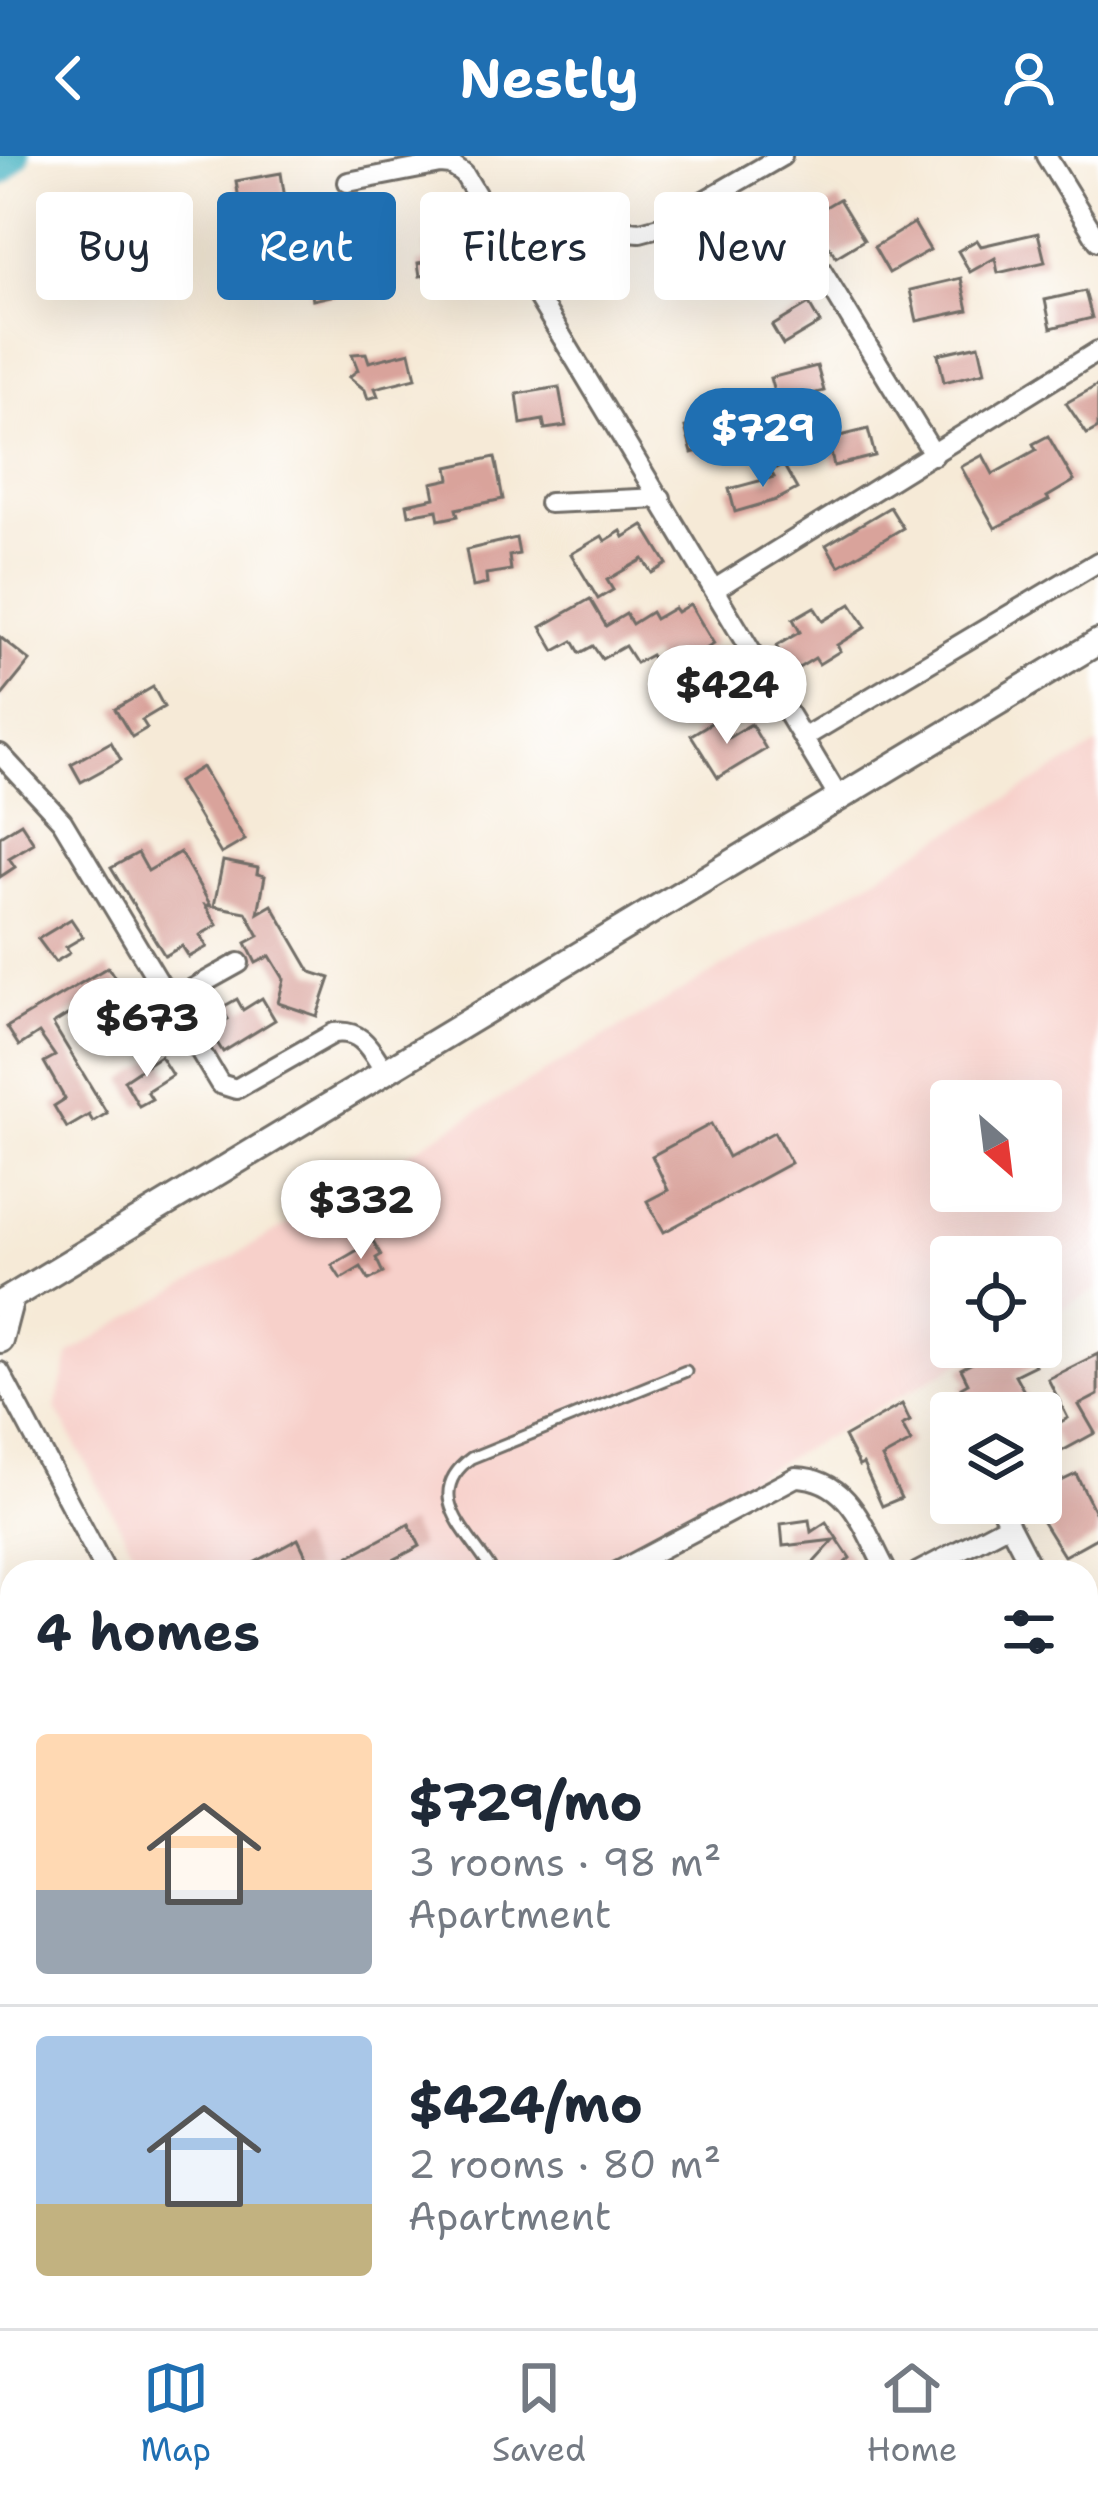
<!DOCTYPE html>
<html lang="en">
<head>
<meta charset="utf-8">
<style>
  :root { --surface:#fff; --page:#f2f2f3; --text:#1f2937; --muted:#747a83; --line:#e0e1e3; --accent:#1f6fb2 }
  body { margin:0; font-family:"Shantell Sans",sans-serif; background:var(--page); color:var(--text); height:100vh; display:flex; flex-direction:column; font-size:45px; white-space:nowrap }
  * { box-sizing:border-box; margin:0 }
  p { font-size:39px; color:var(--muted) }
  .icon { flex:none; width:66px; height:66px; fill:none; stroke:currentColor; stroke-width:2; stroke-linecap:round; stroke-linejoin:round }
  .map { position:relative; flex:1; overflow:hidden }
  .sheet { position:absolute; left:0px; top:1404px; width:1098px; height:768px; display:flex; flex-direction:column; background:var(--surface); border-radius:36px 36px 0 0; box-shadow:0 12px 48px #0002 }
  .sheet>* { flex:none }
  .hud { position:absolute; left:36px; top:36px; width:1026px; height:108px; display:flex; gap:24px }
  .needle { width:78px; rotate:152deg }
  .buttons { position:absolute; left:930px; top:924px; display:grid; gap:24px }
  .buttons a { display:grid; place-items:center; width:132px; height:132px; border-radius:12px; background:var(--surface); box-shadow:0 12px 48px #0002; font-size:60px }
  .price { position:absolute; translate:-50% -102px; padding:0 27px; border-radius:42px; background:#fff; color:#222; font-size:39px; line-height:78px; filter:drop-shadow(0 3px 6px #0008) }
  .price::after { content:''; position:absolute; left:50%; top:72px; width:36px; height:27px; margin-left:-18px; background:inherit; clip-path:polygon(0 0,100% 0,50% 100%) }
  .price.selected { background:var(--accent); color:#fff }
  ul { padding:0; list-style:none }
  li { display:flex; align-items:center; gap:36px; height:300px; padding:0 36px }
  li+li { border-top:3px solid var(--line) }
  li span { display:grid; place-items:center; flex:none; width:336px; height:240px; border-radius:12px; color:#555 }
  li>.icon { margin-inline-start:auto }
  span .icon { width:144px; height:144px; fill:#fffc; stroke-width:1 }
  li b { font-size:51px }
  h2 { display:flex; justify-content:space-between; align-items:center; height:144px; padding:0 36px; font-size:51px }
  .chip { padding:0 42px; border-radius:12px; background:var(--surface); box-shadow:0 12px 48px #0002; font-size:42px; line-height:108px }
  .chip.selected { background:var(--accent); color:#fff }
  header { display:flex; justify-content:space-between; align-items:center; height:156px; padding:0 36px; background:var(--accent); color:#fff; font-size:54px; font-weight:700 }
  .tabs { display:flex; justify-content:space-around; align-items:center; height:168px; border-top:3px solid var(--line); background:var(--surface); font-size:33px; color:var(--muted) }
  .tabs a { display:grid; justify-items:center; gap:6px }
  .tabs .selected { color:var(--accent) }
  .map>svg:first-child { display:block }
</style>
</head>
<body>
<header><svg class="icon" aria-label="back" viewBox="0 0 24 24"><path d="M15 5l-7 7 7 7"/></svg>Nestly<svg class="icon" aria-label="person" viewBox="0 0 24 24"><circle cx="12" cy="8" r="4"/><path d="M4 21q1-7 8-7t8 7"/></svg></header>
<div class="map">
<svg width="1098" height="2172" viewBox="0 0 1098 2172">
  <rect width="100%" height="100%" fill="#fff"/>
  <filter id="ink" filterUnits="userSpaceOnUse"><feTurbulence type="fractalNoise" baseFrequency=".00833" numOctaves="2"/><feDisplacementMap in="SourceGraphic" scale="24" xChannelSelector="R" yChannelSelector="G"/><feConvolveMatrix kernelMatrix="1 2 1 2 8 2 1 2 1" color-interpolation-filters="sRGB"/></filter>
  <filter id="wash" filterUnits="userSpaceOnUse"><feTurbulence type="fractalNoise" baseFrequency=".004" numOctaves="4" result="noise"/><feDisplacementMap in="SourceGraphic" scale="48" xChannelSelector="R" yChannelSelector="G"/><feGaussianBlur stdDeviation="2.7" result="paint"/><feColorMatrix in="noise" values="0 0 0 0 0 0 0 0 0 0 0 0 0 0 0 0 0 1.4 0 .05"/><feComposite in="paint" operator="in"/></filter>
  <g filter="url(#wash)">
    <rect width="100%" height="100%" fill="#f6ead7"/>
    <path fill="#f7d0ca" fill-rule="evenodd" d="M 1098,589 L 1098,1133 L 1041,1163 L 1041,1101 L 951,1101 L 951,1191 L 989,1191 L 580,1416 L 145,1416 L 56,1252 L 70,1197 ZM 951,945 L 1041,945 L 1041,1035 L 951,1035 Z"/>
    <g fill="none" stroke-linecap="round" stroke-linejoin="round">
      <polyline stroke="#43b0c0" stroke-width="30" points="0,15 15,0"/>
    </g>
    <g id="blocks">
      <g fill="#d9a39b">
        <polygon points="281,17 286,49 241,56 236,25"/>
        <polygon points="839,43 864,84 836,101 810,60"/>
        <polygon points="914,67 930,94 889,117 874,91"/>
        <polygon points="775,72 788,96 774,104 767,92 745,105 755,122 731,136 709,98 733,84 738,94"/>
        <polygon points="1038,77 1045,106 998,117 995,102 970,116 958,95 977,84 981,90"/>
        <polygon points="473,81 480,127 453,131 451,115 420,120 418,107 428,105 425,89"/>
        <polygon points="318,102 322,115 362,106 367,132 313,144 303,106"/>
        <polygon points="961,122 968,154 917,165 910,134"/>
        <polygon points="1085,135 1092,162 1051,172 1045,144"/>
        <polygon points="809,148 820,167 783,189 772,170"/>
        <polygon points="979,189 985,216 944,226 938,198"/>
        <polygon points="410,196 416,222 375,232 378,240 368,243 365,234 349,221 358,214 352,198 366,197 369,206"/>
        <polygon points="817,210 824,235 777,247 770,222"/>
        <polygon points="1098,229 1098,272 1087,278 1066,247"/>
        <polygon points="559,231 566,270 545,273 543,264 521,268 517,238"/>
        <polygon points="724,254 726,261 734,259 740,284 692,297 685,271 708,265 706,258"/>
        <polygon points="868,273 875,300 834,310 828,283"/>
        <polygon points="1048,280 1074,325 1047,341 1049,344 995,372 961,311 983,299 993,318 1036,294 1033,288"/>
        <polygon points="495,301 503,343 456,353 458,360 439,364 437,354 409,359 407,348 435,342 432,327 450,323 448,311"/>
        <polygon points="783,308 797,333 776,344 735,356 729,333 774,321 771,315"/>
        <polygon points="890,351 903,372 839,410 826,389"/>
        <polygon points="643,369 667,408 652,417 643,403 607,424 613,434 598,443 571,398 602,380 605,385 621,375 624,381"/>
        <polygon points="516,382 519,398 509,400 511,414 486,418 487,428 473,431 466,394"/>
        <polygon points="590,443 606,470 626,458 632,468 651,456 655,463 674,452 677,456 690,448 714,488 678,510 671,498 656,507 651,499 636,507 625,490 602,503 593,490 580,497 573,485 555,495 541,471"/>
        <polygon points="851,448 866,471 837,489 840,495 819,508 815,502 792,516 776,490 800,476 793,463 814,451 823,465"/>
        <polygon points="0,481 30,505 0,542"/>
        <polygon points="153,531 164,551 142,564 147,572 132,581 115,553"/>
        <polygon points="716,564 728,582 751,568 766,593 718,622 691,579"/>
        <polygon points="111,586 121,604 81,626 71,608"/>
        <polygon points="202,611 245,684 221,698 178,626"/>
        <polygon points="21,667 34,687 9,702 15,711 0,721 0,680"/>
        <polygon points="180,696 211,750 205,749 217,769 200,779 207,791 189,801 182,790 165,800 111,712 138,697 148,715"/>
        <polygon points="223,705 258,712 257,718 265,720 258,757 272,749 311,816 330,822 317,860 278,847 284,823 270,800 256,807 246,787 259,780 246,756 214,750"/>
        <polygon points="71,763 83,781 66,791 70,797 55,806 38,783"/>
        <polygon points="108,811 119,828 95,843 99,850 85,858 80,851 53,868 107,957 93,966 89,959 67,972 54,950 65,943 44,906 55,900 39,877 19,890 7,871"/>
        <polygon points="262,842 275,864 223,896 209,874 228,863 221,852 237,843 243,854"/>
        <polygon points="160,900 172,919 147,935 152,943 139,950 124,924"/>
        <polygon points="711,968 728,1001 774,976 791,1007 664,1076 647,1045 668,1034 652,1000"/>
        <polygon points="373,1085 381,1099 376,1102 383,1117 369,1124 361,1111 341,1123 332,1109"/>
        <polygon points="1003,1191 1026,1191 1035,1209 1015,1219 1036,1257 993,1257 986,1244 972,1252 961,1231 968,1227 961,1213"/>
        <polygon points="1098,1198 1098,1239 1079,1249 1095,1277 1062,1295 1049,1272 1068,1262 1048,1223"/>
        <polygon points="902,1248 910,1265 902,1269 911,1286 882,1302 901,1342 882,1350 863,1308 859,1310 844,1281"/>
        <polygon points="1076,1318 1098,1362 1098,1381 1064,1400 1031,1347 1041,1347 1041,1335"/>
        <polygon points="809,1364 811,1376 826,1366 850,1402 835,1416 805,1416 834,1384 783,1390 781,1368"/>
        <polygon points="409,1368 420,1390 370,1416 320,1416"/>
        <polygon points="298,1383 314,1416 237,1416"/>
      </g>
    </g>
  </g>
  <g filter="url(#ink)">
    <use href="#blocks" fill-opacity="0" stroke="#726e67" stroke-width="3"/>
    <g fill="none" stroke-linecap="round" stroke-linejoin="round">
      <g stroke="#726e67" stroke-width="15">
        <path id="service" d="M 492,1415 C 468,1375 421,1339 471,1302 L 686,1215"/>
      </g>
      <g stroke="#726e67" stroke-width="24">
        <g id="minor">
          <polyline points="1046,0 1098,85"/>
          <polyline points="348,26 441,8 451,9 464,18 839,642"/>
          <polyline points="790,63 934,299"/>
          <polyline points="617,74 640,76 659,71 782,0"/>
          <polyline points="549,347 661,342"/>
          <polyline points="715,433 1098,195"/>
          <polyline points="803,582 1098,406"/>
          <path d="M 0,598 L 62,665 L 220,928 L 236,933 L 334,877 C 363,873 371,895 386,917"/>
          <polyline points="169,846 239,807"/>
          <polyline points="0,1216 106,1416"/>
          <polyline points="998,1347 1034,1416"/>
          <path d="M 617,1416 L 796,1321 C 851,1323 864,1374 887,1416"/>
          <polyline points="918,1416 1009,1368"/>
          <polyline points="0,1500 12,1522"/>
          <polyline points="1086,1515 1098,1537"/>
          <polyline points="0,1613 12,1606"/>
          <polyline points="1086,1755 1098,1749"/>
          <polyline points="1086,1788 1098,1810"/>
          <polyline points="0,1886 12,1909"/>
          <polyline points="1086,1917 1098,1911"/>
          <polyline points="1086,2055 1098,2078"/>
          <polyline points="0,2119 12,2115"/>
          <polyline points="500,2160 507,2172"/>
          <polyline points="659,2160 666,2172"/>
          <polyline points="902,2160 909,2172"/>
        </g>
      </g>
      <g stroke="#726e67" stroke-width="30">
        <g id="tertiary">
          <polyline points="0,1148 1098,486"/>
          <polyline points="0,1184 11,1142"/>
        </g>
      </g>
      <polyline stroke="#726e67" stroke-width="3" stroke-dasharray="3 9" stroke-linecap="butt" points="576,2172 600,2160"/>
      <use href="#service" stroke="#fff" stroke-width="9"/>
      <use href="#minor" stroke="#fff" stroke-width="18"/>
      <use href="#tertiary" stroke="#fff" stroke-width="24"/>
    </g>
  </g>
</svg>
<div class="buttons">
<a><svg class="needle" viewBox="-14 -14 28 28"><path d="M0-13l5 13h-10z" fill="#e53935"/><path d="M0 13l5-13h-10z" fill="#747a83"/></svg></a>
<a><svg class="icon" aria-label="locate" viewBox="0 0 24 24"><circle cx="12" cy="12" r="6"/><path d="M12 2v4M12 18v4M2 12h4M18 12h4"/></svg></a>
<a><svg class="icon" aria-label="layers" viewBox="0 0 24 24"><path d="M12 4l9 5-9 5-9-5zM3 14l9 5 9-5"/></svg></a>
</div>
<b class="price selected" style="left:763px;top:334px">$729</b>
<b class="price" style="left:727px;top:591px">$424</b>
<b class="price" style="left:147px;top:924px">$673</b>
<b class="price" style="left:361px;top:1106px">$332</b>
<div class="hud">
<a class="chip">Buy</a>
<a class="chip selected">Rent</a>
<a class="chip">Filters</a>
<a class="chip">New</a>
</div>
<section class="sheet">
<h2>4 homes<svg class="icon" aria-label="filters" viewBox="0 0 24 24"><path d="M4 7h16M4 17h16"/><circle cx="9" cy="7" r="2"/><circle cx="15" cy="17" r="2"/></svg></h2>
<ul>
<li><span style="background:linear-gradient(#ffd9b3 65%,#9aa5b1 0)"><svg class="icon" aria-label="home" viewBox="0 0 24 24"><path d="M3 11l9-7 9 7M6 9v11h12V9"/></svg></span><div><b>$729/mo</b><p>3 rooms · 98 m²</p><p>Apartment</p></div></li>
<li><span style="background:linear-gradient(#a9c7e8 70%,#c2b280 0)"><svg class="icon" aria-label="home" viewBox="0 0 24 24"><path d="M3 11l9-7 9 7M6 9v11h12V9"/></svg></span><div><b>$424/mo</b><p>2 rooms · 80 m²</p><p>Apartment</p></div></li>
</ul>
</section>
</div>
<nav class="tabs">
<a class="selected"><svg class="icon" aria-label="map" viewBox="0 0 24 24"><path d="M3 6l6-2 6 2 6-2v14l-6 2-6-2-6 2zM9 4v14M15 6v14"/></svg>Map</a>
<a><svg class="icon" aria-label="saved" viewBox="0 0 24 24"><path d="M7 4h10v16l-5-4-5 4z"/></svg>Saved</a>
<a><svg class="icon" aria-label="home" viewBox="0 0 24 24"><path d="M3 11l9-7 9 7M6 9v11h12V9"/></svg>Home</a>
</nav>
</body>
</html>
